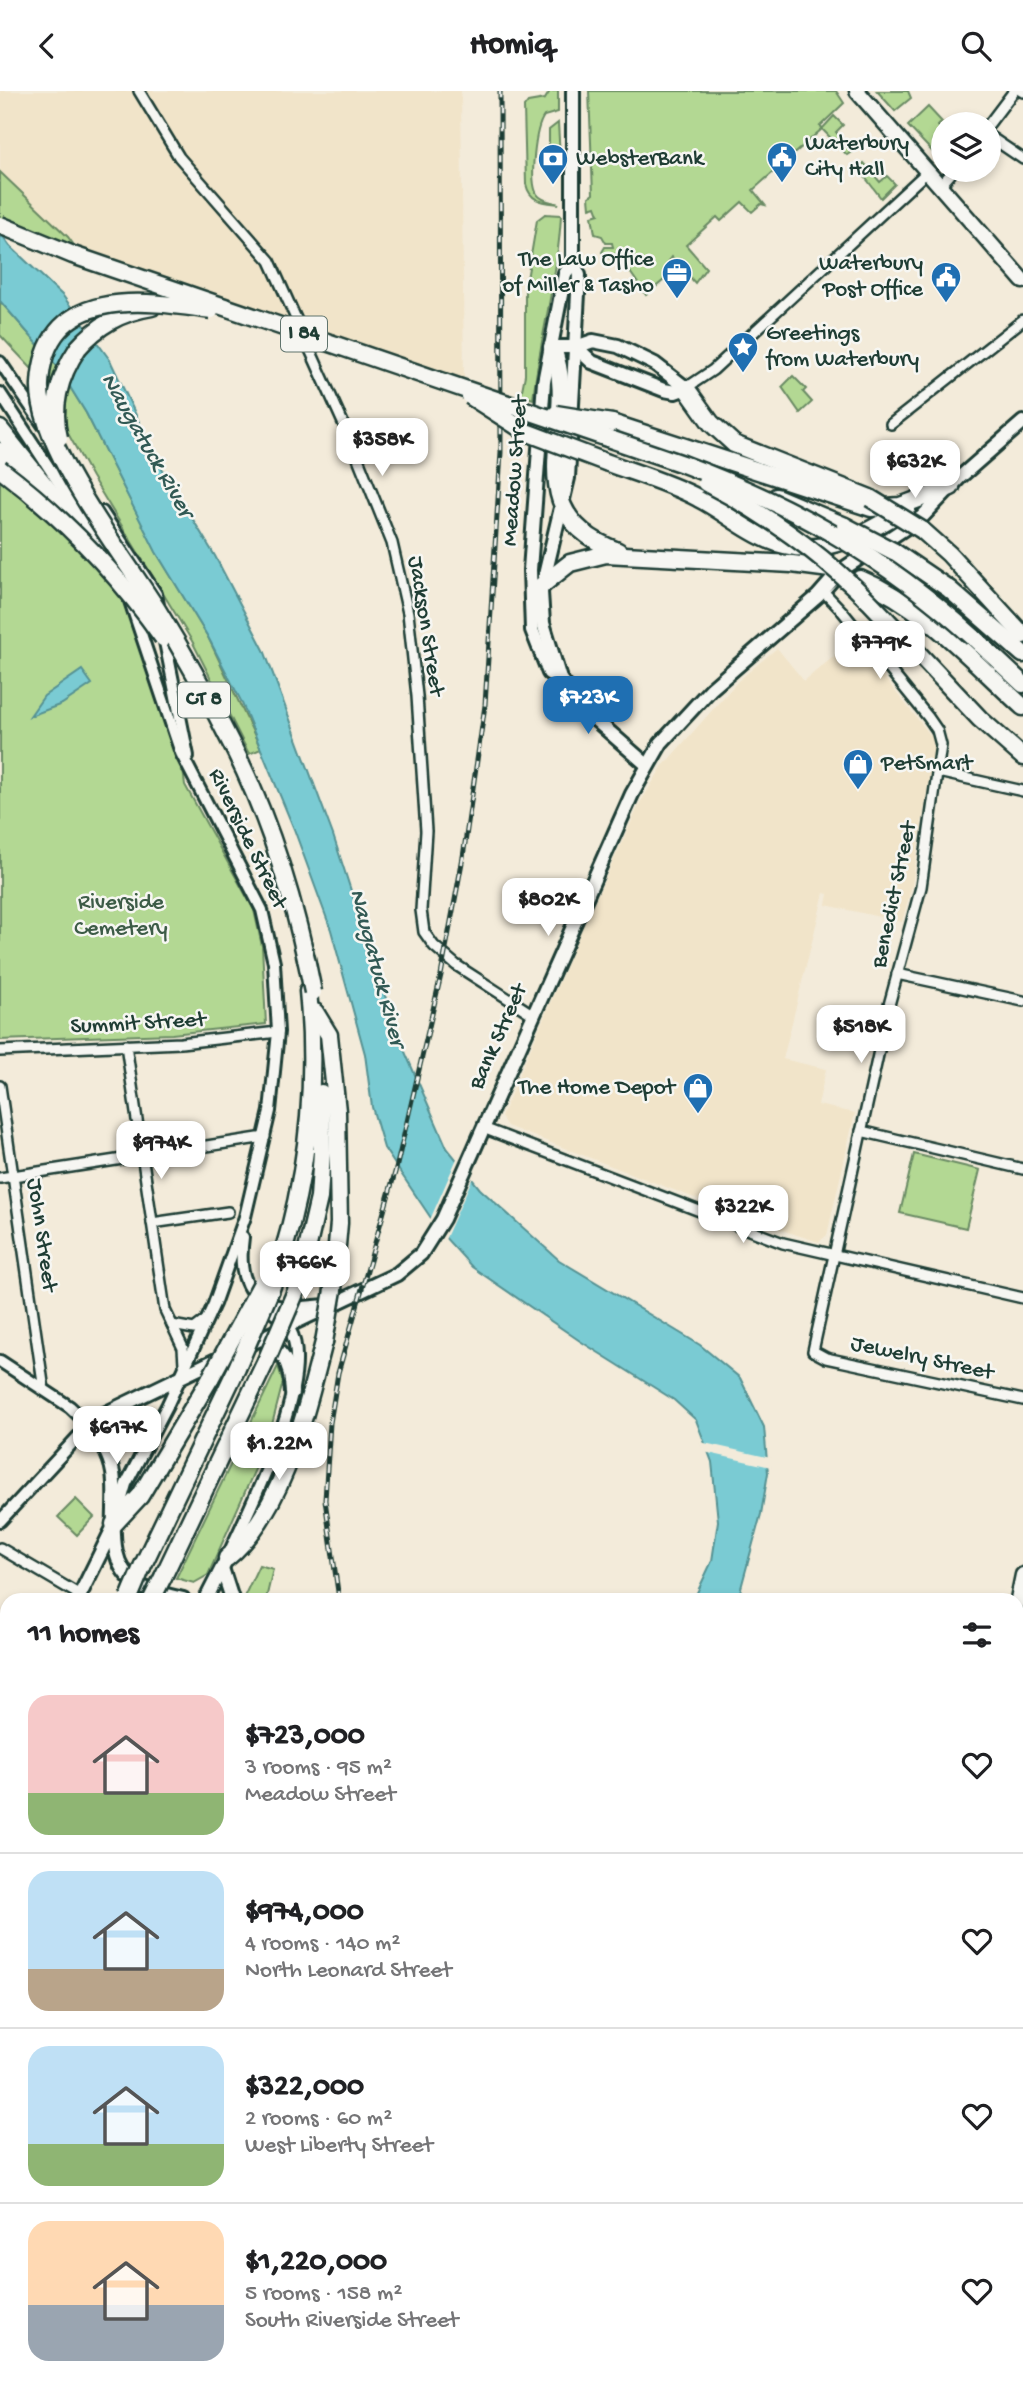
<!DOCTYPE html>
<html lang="en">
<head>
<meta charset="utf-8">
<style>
  :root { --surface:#fff; --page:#f2f2f2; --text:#202124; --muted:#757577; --line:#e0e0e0; --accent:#1f6fb2 }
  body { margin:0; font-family:"Gochi Hand",sans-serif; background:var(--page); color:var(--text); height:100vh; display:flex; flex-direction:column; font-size:26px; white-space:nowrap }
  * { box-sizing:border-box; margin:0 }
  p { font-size:23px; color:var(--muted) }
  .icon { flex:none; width:38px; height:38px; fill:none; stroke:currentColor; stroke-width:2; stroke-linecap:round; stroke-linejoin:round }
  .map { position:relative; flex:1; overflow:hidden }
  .panel { position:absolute; left:0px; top:1502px; width:1024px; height:800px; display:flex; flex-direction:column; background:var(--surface); border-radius:21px 21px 0 0; box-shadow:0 4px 10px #0003 }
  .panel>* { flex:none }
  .buttons { position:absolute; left:931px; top:21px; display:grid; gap:14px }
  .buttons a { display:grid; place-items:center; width:70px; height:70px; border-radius:50%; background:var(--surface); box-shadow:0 4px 10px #0003; font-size:35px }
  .price { position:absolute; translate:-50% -60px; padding:0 16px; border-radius:14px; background:#fff; color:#222; font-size:23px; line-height:46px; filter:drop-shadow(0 2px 4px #0008) }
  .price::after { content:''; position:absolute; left:50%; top:42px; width:21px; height:16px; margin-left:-10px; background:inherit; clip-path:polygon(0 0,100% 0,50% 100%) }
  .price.current { background:var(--accent); color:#fff }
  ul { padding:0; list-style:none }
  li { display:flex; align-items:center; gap:21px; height:175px; padding:0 28px }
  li+li { border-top:2px solid var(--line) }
  li span { display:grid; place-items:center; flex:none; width:196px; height:140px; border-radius:21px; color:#555 }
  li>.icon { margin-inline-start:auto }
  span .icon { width:84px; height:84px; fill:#fffc; stroke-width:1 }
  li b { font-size:30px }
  h2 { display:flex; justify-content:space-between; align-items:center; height:84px; padding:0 28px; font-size:30px }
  header { display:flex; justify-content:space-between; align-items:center; height:91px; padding:0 28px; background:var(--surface); font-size:32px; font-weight:700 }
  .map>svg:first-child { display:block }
</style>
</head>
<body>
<header><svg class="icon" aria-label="back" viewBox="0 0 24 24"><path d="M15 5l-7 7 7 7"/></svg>Homiq<svg class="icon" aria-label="search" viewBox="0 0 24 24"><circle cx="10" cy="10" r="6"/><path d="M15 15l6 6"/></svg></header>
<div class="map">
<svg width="1023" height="2300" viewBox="0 0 1023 2300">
  <rect width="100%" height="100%" fill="#f3ebda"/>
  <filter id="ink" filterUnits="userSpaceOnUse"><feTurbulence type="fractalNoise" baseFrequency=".0143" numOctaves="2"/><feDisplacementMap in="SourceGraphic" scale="14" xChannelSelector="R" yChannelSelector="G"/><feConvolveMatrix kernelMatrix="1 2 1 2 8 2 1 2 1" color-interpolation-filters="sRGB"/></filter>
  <g filter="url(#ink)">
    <g fill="#f1e4c9">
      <polygon points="0,0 461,0 464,292 87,164 0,81"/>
      <polygon points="854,549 932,646 934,656 912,794 902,831 826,814 828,803 824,802 783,968 826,978 818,1014 855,1022 827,1144 819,1151 760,1132 507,1035 501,1026 582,838 640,712 662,676 738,590 777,557 804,590"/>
    </g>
    <g fill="#b3d893" stroke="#698a64" stroke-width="2">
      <path d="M 550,0 L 558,0 L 558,21 L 544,25 C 535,37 529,90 537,103 C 542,111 556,111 559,113 C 543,111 530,111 526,93 L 524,16 L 528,11 L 545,8 Z"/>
      <polygon points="589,0 836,0 844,12 820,35 823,37 834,25 843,34 836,41 853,60 847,64 822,38 753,99 765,114 761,113 752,121 742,111 721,130 717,126 686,154 706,177 695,192 672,166 669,170 676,179 646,204 617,162 609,167 602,161 605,156 613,156 612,152 606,152 602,145 595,143 592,125 599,123 596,115 590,117 589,106 593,103"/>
      <polygon points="877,0 908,0 911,7 895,20"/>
      <polygon points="928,16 942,31 938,35 943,40 933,49 943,61 943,72 908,35"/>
      <polygon points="558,32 561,83 553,82 549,73 549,39"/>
      <polygon points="864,72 880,91 887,85 895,93 881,107 858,77"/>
      <polygon points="0,81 68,146 87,172 0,132"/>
      <path d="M 545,123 L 561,124 C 558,186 540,246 533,308 L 521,304 L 525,284 L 525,200 L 537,129 Z"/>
      <polygon points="0,210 57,275 86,322 158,464 208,546 261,658 249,663 192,550 92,386 33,279 0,244"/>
      <polygon points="793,285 806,298 803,301 812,311 800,322 782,296"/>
      <polygon points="0,380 13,388 137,517 181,662 185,694 254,819 262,855 266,933 172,943 0,949"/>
      <polygon points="914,1063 980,1079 966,1137 900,1122"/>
      <polygon points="278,1275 283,1291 268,1349 208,1484 194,1492 176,1487"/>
      <polygon points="76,1408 94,1426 77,1444 58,1426"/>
      <polygon points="259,1474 273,1478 266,1508 243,1508"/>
      <polygon points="7,1752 7,1799 0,1821 0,1774"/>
    </g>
    <g fill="#7acbd3" stroke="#569293" stroke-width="2">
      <polygon points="0,141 10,155 63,205 110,269 157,369 215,465 264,559 333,744 398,945 447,1057 480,1098 559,1169 700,1254 740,1287 764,1336 768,1382 761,1423 738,1508 694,1508 712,1470 718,1430 712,1371 696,1329 674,1309 580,1250 472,1176 441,1142 384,1057 372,1016 365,963 331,839 294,738 241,610 208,546 156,461 86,322 57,275 0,210"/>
      <polygon points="82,579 92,593 62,613 30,625 44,605"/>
    </g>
    <g fill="#f3ebda">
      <polygon points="458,1065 474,1084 444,1151 429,1131"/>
      <polygon points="700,1351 771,1367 771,1376 704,1361"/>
    </g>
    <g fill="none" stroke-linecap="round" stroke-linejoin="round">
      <g stroke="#1f3d34" stroke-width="14">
        <g id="minor">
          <polyline points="139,0 179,66 270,170 349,345 392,452 408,522 417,605 426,740 421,819 424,841 434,855 456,874 532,923"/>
          <polyline points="1021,0 1023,1"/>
          <polyline points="989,33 1014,0"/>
          <polyline points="989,45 1023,68"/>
          <polyline points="941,94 954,79"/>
          <polyline points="686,297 713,279 928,80"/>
          <polyline points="891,333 1023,229"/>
          <polyline points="823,500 842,520 928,626 937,639 941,654 921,796 889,914 813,1260 826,1267 1023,1309"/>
          <polyline points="938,681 1023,700"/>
          <polyline points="897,883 1023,910"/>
          <polyline points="126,954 165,1219 183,1257 184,1273"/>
          <polyline points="0,960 181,952 278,941"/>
          <polyline points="0,995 44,1299"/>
          <polyline points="483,1037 783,1152 1023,1207"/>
          <polyline points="861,1040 1023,1078"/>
          <polyline points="0,1087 265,1046"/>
          <polyline points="152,1132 228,1121"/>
          <polyline points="172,1234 194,1238 206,1229"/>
          <polyline points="0,1457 80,1504"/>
          <polyline points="1017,1554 1023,1555"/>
          <polyline points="1017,1972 1023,1959"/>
          <polyline points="1017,2117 1023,2104"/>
          <polyline points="1017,2167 1023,2172"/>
          <polyline points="1017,2262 1023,2239"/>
          <polyline points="904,2294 904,2300"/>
          <polyline points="307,2300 309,2294"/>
          <polyline points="1006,2300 1008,2294"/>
        </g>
      </g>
      <g stroke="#1f3d34" stroke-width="16">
        <g id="tertiary">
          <polyline points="0,271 44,335"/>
          <polyline points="0,302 114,476"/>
          <polyline points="102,421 156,503 158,514"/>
          <polyline points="163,541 188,665"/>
          <polyline points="0,1270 70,1316 89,1334 0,1430"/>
          <polyline points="117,1424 126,1393 167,1315 214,1213 245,1126 270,1020 278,941 274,872 262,819 181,662 130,510"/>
          <path d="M 231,1458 C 252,1412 316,1287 290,1239 C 285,1230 276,1223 267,1217 C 242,1197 239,1176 243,1146"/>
        </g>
      </g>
      <g stroke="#1f3d34" stroke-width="18">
        <g id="secondary">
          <polyline points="573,170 565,183 544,291 530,479 532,539 549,582 560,588 590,624 647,674"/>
          <polyline points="552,256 576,256 593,250 618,255 655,273 686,297 675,301 664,299 592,271 576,256"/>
          <polyline points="560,588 543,532 541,501 568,387 579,184 573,170 573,0"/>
          <polyline points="263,1214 292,1218 326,1215"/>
          <path d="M 267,1254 C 288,1260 291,1283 292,1302"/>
          <polyline points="243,1256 397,1183 421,1163 443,1128 632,703 661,652 711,598 818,505 840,480 922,426 959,387 1023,331"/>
          <polyline points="222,1477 232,1508"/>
          <polyline points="78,1508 113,1437"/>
          <path d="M 183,1508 C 169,1504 150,1502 137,1493 C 101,1469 119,1418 113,1382 C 110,1363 100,1349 89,1334 L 104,1323 L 224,1265"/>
          <polyline points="206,1508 227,1467"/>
          <polyline points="0,1737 7,1713"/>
          <polyline points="1017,1878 1023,1881"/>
          <polyline points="0,2135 7,2113"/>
        </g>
      </g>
      <g stroke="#1f3d34" stroke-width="19">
        <g id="primary">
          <polyline points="857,0 1023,190"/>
          <polyline points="1017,1513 1023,1484"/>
          <polyline points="801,2300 801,2294"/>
        </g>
      </g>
      <g stroke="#1f3d34" stroke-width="21">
        <g id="motorway">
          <path d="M 552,256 C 584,329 509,420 618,460"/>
          <path d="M 78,257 C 98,234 121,221 152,216"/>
          <polyline points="686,297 711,332 734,353 870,407"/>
          <polyline points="612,332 871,417 900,415 951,396"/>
          <polyline points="0,338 82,441"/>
          <polyline points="0,360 33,393"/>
          <path d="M 608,372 C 638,383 670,392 698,407 C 722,419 743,438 767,448 C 819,471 862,444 907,418"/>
          <polyline points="776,406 845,435"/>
          <polyline points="922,439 949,463 1023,544"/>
          <polyline points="893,460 949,498 1023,563"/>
          <path d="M 860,488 C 925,515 972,570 1023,616"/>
          <polyline points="541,495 570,472 606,463 792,473 830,478"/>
          <polyline points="884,526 980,628 1023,666"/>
          <polyline points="973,546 1023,593"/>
          <polyline points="315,921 329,944 337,1020 339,1132 333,1199"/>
          <polyline points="299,1193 319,1107 322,1061 321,1002"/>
          <path d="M 271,1198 C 306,1101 318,1002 308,900"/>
          <polyline points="114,1433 140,1405 211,1286"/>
          <path d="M 227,1467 C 284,1421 306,1319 324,1251"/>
          <polyline points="142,1476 237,1277"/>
          <polyline points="163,1486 266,1270"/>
          <polyline points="0,1856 7,1833"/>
          <polyline points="0,1939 7,1915"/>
        </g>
      </g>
      <use href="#minor" stroke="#f6f6f2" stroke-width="9"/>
      <use href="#tertiary" stroke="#f6f6f2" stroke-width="10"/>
      <use href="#secondary" stroke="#f6f6f2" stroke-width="12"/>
      <use href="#primary" stroke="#f6f6f2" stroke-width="14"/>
      <use href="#motorway" stroke="#f6f6f2" stroke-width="16"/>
      <g stroke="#1f3d34" stroke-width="5">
        <g id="rail">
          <polyline points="339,1508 325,1409 330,1332 338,1282 396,1078 441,884 463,766 485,614 501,361 500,0"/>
          <polyline points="237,2300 238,2294"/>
        </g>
      </g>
      <use href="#rail" stroke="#f6f6f2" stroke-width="2.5" stroke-dasharray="8" stroke-linecap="butt"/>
      <g stroke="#1f3d34" stroke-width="21" stroke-linecap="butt">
        <g id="motorway-bridge">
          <path d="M 0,134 L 73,164 L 683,373 C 795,415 885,466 973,546"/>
          <path d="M 211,219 C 144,209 45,194 40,293 C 37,355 124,465 158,520 C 184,562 208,606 230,650 C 271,729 296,814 313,901"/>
          <polyline points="470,305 526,341 608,372"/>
          <polyline points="556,323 612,332"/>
          <path d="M 59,347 C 51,315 60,284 78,257"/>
          <path d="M 0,378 C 62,425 118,483 163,547"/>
          <path d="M 706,392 C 774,427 832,470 884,526"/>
          <polyline points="870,407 922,439"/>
          <polyline points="845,435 893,460"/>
          <polyline points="324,1251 333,1199"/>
          <polyline points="266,1270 299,1193"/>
          <polyline points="237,1277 271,1198"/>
          <polyline points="211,1286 262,1192"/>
          <polyline points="129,1507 142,1476"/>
          <polyline points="152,1508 163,1486"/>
        </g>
      </g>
      <use href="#motorway-bridge" stroke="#f6f6f2" stroke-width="16"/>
    </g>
  </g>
  <defs>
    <g id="civic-pin" transform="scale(1.575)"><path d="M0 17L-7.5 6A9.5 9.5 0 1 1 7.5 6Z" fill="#1f6fb2" stroke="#f6f6f2"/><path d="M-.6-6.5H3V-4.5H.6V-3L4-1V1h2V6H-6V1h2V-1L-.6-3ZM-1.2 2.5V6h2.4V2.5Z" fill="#fff"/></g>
    <g id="bank-pin" transform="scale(1.575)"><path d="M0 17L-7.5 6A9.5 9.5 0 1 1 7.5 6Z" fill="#1f6fb2" stroke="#f6f6f2"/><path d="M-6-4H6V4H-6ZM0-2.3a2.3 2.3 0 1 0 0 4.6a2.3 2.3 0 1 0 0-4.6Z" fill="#fff"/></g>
    <g id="office-pin" transform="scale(1.575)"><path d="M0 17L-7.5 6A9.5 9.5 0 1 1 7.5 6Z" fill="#1f6fb2" stroke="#f6f6f2"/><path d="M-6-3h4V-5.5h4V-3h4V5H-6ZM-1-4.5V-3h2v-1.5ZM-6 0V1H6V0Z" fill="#fff"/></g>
    <g id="sight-pin" transform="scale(1.575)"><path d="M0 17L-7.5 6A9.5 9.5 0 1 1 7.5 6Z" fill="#1f6fb2" stroke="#f6f6f2"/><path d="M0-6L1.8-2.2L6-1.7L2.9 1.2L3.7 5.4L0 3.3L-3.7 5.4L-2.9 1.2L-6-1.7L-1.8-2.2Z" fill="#fff"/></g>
    <g id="shop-pin" transform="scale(1.575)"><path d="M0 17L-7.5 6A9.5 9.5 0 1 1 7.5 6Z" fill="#1f6fb2" stroke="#f6f6f2"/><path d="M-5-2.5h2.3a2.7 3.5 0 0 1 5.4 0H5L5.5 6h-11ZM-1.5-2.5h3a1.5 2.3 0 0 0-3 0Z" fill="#fff"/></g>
  </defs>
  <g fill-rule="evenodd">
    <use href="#civic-pin" x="782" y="66"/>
    <use href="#bank-pin" x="553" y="68"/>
    <use href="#office-pin" x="677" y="182"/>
    <use href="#civic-pin" x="946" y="186"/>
    <use href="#sight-pin" x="743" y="256"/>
    <use href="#shop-pin" x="858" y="673"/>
    <use href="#shop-pin" x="698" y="997"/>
  </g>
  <g text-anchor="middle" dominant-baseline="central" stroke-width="5" stroke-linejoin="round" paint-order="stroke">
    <g fill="#f6f6f2" stroke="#60746d" stroke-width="2">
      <rect x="281" y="225.5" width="46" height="35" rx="5"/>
      <rect x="178" y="591.5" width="52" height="35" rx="5"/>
    </g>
    <g font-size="21" font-weight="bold" fill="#1f3d34">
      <text x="304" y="243">I 84</text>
      <text x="204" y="609">CT 8</text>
    </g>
    <g font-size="23" fill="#1f3d34" stroke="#f6f6f2" text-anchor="start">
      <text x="805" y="53">Waterbury<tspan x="805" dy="26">City Hall</tspan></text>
      <text x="576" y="68">WebsterBank</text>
      <text x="654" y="169" text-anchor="end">The Law Office<tspan x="654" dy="26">of Miller &amp; Tasho</tspan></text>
      <text x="923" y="173" text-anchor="end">Waterbury<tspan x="923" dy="26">Post Office</tspan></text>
      <text x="766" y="243">Greetings<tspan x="766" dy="26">from Waterbury</tspan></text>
      <text x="881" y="673">PetSmart</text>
      <text x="675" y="997" text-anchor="end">The Home Depot</text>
    </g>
    <g font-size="23" fill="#1f3d34" stroke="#f6f6f2">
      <text transform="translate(516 380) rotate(-86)">Meadow Street</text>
      <text transform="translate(425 535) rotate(81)">Jackson Street</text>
      <text transform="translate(247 748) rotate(64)">Riverside Street</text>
      <text transform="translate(895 804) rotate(-78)">Benedict Street</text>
      <text transform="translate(138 933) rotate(-3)">Summit Street</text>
      <text transform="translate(499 946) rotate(-66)">Bank Street</text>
      <text transform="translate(41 1144) rotate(82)">John Street</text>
      <text transform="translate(922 1268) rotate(12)">Jewelry Street</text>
    </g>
    <g font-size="23" fill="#3d5c47" stroke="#f6f6f2">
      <text x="121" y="812">Riverside<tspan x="121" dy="26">Cemetery</tspan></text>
    </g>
    <g font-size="24" font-style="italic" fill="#315954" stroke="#f6f6f2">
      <text transform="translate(146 355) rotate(60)">Naugatuck River</text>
      <text transform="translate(376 877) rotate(75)">Naugatuck River</text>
    </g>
  </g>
</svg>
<div class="buttons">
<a><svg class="icon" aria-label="layers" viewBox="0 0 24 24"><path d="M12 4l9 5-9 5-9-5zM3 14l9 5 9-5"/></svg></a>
</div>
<b class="price" style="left:382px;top:387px">$358K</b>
<b class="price" style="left:915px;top:409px">$632K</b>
<b class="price" style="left:880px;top:590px">$779K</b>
<b class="price current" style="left:588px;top:645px">$723K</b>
<b class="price" style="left:548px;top:847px">$802K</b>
<b class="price" style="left:861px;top:974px">$518K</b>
<b class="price" style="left:161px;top:1090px">$974K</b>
<b class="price" style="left:743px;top:1154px">$322K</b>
<b class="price" style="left:305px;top:1210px">$766K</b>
<b class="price" style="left:117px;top:1375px">$617K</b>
<b class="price" style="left:279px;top:1391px">$1.22M</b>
<section class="panel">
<h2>11 homes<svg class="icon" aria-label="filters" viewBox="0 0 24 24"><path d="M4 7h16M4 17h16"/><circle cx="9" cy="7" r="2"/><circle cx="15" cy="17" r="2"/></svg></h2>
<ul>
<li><span style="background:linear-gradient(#f6c9c9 70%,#8fb573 0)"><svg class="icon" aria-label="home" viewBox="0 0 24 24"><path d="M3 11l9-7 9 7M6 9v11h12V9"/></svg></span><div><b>$723,000</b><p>3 rooms · 95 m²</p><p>Meadow Street</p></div><svg class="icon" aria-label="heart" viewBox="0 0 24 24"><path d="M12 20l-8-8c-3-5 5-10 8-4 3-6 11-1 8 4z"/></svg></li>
<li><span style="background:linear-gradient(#bfe0f5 70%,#b9a48a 0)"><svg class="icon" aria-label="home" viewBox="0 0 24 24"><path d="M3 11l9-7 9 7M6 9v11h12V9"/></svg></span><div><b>$974,000</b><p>4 rooms · 140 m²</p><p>North Leonard Street</p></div><svg class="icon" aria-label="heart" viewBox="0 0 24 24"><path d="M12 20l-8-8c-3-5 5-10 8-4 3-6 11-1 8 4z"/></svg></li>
<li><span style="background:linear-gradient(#bfe0f5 70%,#8fb573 0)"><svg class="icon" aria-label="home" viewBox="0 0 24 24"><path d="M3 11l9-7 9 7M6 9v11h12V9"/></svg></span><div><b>$322,000</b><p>2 rooms · 60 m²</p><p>West Liberty Street</p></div><svg class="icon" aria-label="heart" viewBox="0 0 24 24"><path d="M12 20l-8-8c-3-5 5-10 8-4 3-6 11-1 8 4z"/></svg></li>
<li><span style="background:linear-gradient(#ffd9b3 60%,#9aa5b1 0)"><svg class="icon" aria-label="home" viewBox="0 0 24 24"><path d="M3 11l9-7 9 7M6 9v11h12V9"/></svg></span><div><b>$1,220,000</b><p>5 rooms · 158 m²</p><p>South Riverside Street</p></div><svg class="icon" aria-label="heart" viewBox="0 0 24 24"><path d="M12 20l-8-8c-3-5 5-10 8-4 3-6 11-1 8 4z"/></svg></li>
</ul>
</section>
</div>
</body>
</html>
